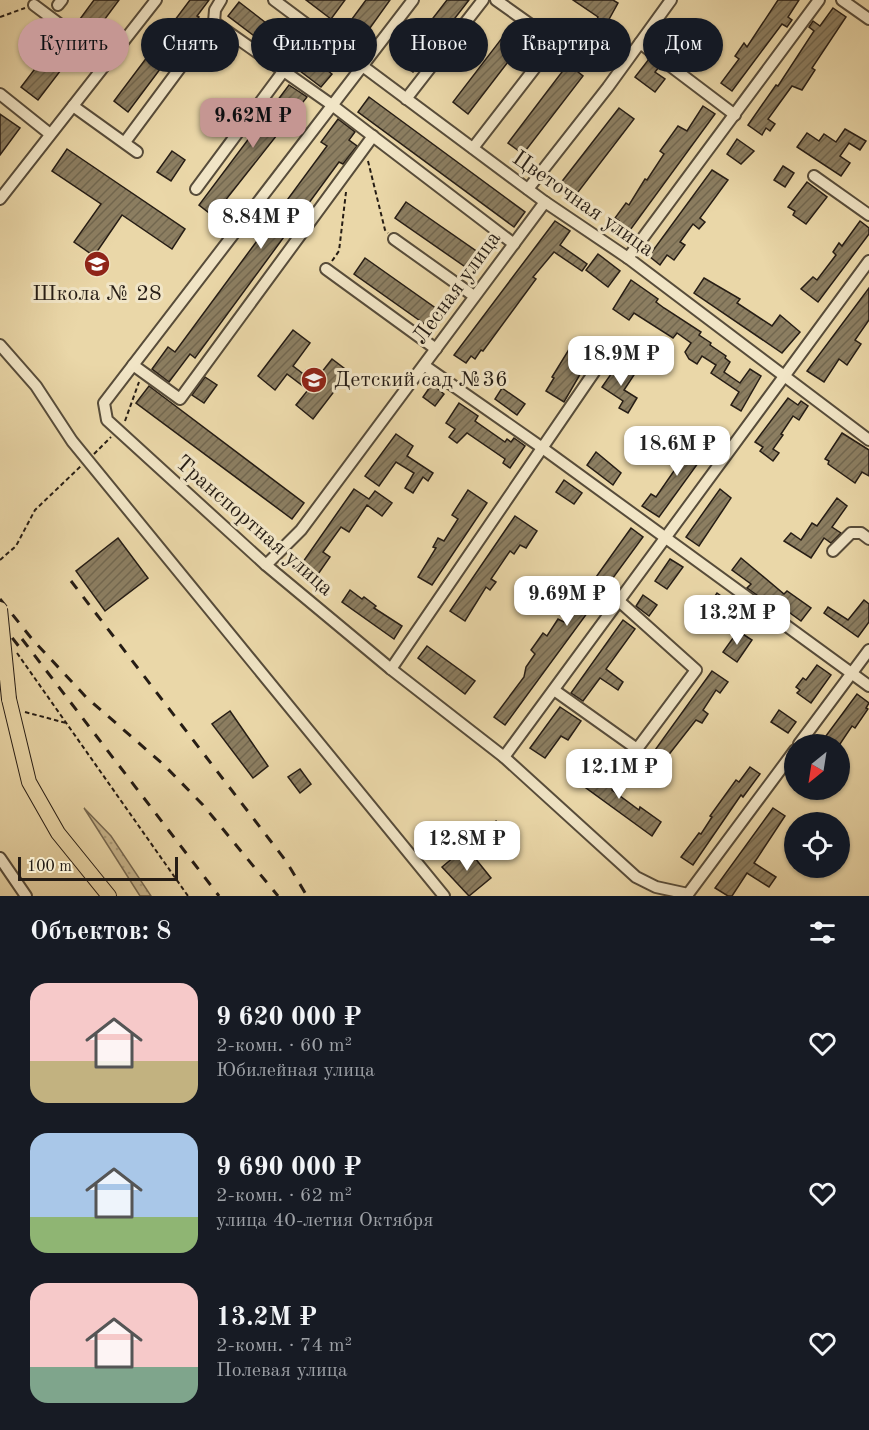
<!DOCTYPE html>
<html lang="ru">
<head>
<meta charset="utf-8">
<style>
  :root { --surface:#171b24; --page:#20242c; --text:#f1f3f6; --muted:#9ea1a6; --accent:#c59692 }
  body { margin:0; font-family:"Old Standard TT",serif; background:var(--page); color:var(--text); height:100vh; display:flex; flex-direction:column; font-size:22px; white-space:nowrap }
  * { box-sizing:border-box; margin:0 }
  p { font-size:20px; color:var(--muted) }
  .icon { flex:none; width:33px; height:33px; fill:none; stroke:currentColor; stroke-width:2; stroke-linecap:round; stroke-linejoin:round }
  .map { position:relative; height:896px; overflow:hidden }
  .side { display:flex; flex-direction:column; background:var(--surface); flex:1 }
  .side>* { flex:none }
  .hud { position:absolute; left:18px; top:18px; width:834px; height:54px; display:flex; gap:12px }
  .needle { width:39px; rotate:210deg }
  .tools { position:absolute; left:784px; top:734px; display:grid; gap:12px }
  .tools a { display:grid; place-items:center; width:66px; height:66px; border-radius:50%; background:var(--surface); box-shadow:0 2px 4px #0004; font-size:30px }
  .scale { position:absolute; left:18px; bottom:15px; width:160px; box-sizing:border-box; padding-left:6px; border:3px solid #261d15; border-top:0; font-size:16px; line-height:21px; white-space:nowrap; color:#261d15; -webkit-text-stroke:4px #f1e5c6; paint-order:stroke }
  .price { position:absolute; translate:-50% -51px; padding:0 14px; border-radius:12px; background:#fff; color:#222; font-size:20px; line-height:39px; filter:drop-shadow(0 2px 3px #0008) }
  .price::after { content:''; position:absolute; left:50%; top:36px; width:18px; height:14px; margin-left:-9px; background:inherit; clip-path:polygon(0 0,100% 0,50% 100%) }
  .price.selected { background:var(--accent); color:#111 }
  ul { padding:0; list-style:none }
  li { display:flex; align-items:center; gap:18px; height:150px; padding:0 30px }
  li span { display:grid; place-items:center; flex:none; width:168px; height:120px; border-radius:18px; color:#555 }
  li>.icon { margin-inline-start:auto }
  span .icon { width:72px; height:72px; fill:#fffc; stroke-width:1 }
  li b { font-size:26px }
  h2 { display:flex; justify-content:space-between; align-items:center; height:72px; padding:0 30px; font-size:26px }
  .tag { padding:0 21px; border-radius:27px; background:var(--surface); box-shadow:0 2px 4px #0004; font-size:21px; line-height:54px }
  .tag.selected { background:var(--accent); color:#111 }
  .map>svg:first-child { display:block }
</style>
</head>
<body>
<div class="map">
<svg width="869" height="896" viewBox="0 0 869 896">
  <defs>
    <pattern id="grass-dots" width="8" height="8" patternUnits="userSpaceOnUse" patternTransform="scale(1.5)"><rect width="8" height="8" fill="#c9b78f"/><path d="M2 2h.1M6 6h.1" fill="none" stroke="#ac9d7a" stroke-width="1.8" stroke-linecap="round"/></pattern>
    <pattern id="building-hatch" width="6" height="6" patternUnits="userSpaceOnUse" patternTransform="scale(1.5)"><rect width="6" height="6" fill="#8c7e61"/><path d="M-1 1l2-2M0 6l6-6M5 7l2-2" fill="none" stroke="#72674f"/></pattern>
  </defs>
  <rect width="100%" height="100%" fill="#ead7a8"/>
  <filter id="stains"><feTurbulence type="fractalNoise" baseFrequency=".00333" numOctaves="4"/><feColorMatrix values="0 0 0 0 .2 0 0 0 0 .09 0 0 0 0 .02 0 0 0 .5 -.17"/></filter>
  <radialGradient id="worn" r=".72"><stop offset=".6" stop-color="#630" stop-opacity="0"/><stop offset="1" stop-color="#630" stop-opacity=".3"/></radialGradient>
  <polygon fill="url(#grass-dots)" stroke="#786a52" stroke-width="1.5" points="84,808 111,836 151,896 140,896"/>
  <g fill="url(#building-hatch)" stroke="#261d15" stroke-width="1.5">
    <polygon points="94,0 119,0 93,35 77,23"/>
    <polygon points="190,0 209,0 197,16 199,17 128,112 114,101"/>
    <polygon points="306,0 345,0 331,19"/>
    <polygon points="366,0 390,0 365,35 349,23"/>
    <polygon points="447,0 469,0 413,72 399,62"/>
    <polygon points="573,0 613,0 618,3 602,32 593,26 598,17"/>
    <polygon points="778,0 799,0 788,17 792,20 787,27 782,24 732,91 721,83 739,59 735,56 744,43 747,47"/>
    <polygon points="239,2 332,74 321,87 228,16"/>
    <polygon points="833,8 846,17 812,68 815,70 802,90 792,86 768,119 775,124 770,131 766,128 762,135 748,125 776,85 778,86 814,31 809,27 813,21 820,26"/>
    <polygon points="512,25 527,37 468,114 453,102"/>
    <polygon points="673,28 695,45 685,58 663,41"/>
    <polygon points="57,40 74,53 38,100 21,87"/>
    <polygon points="649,59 659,67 655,72 665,79 655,92 635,77"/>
    <polygon points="568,64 583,76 523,154 508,143"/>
    <polygon points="289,85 307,97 213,216 199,205"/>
    <polygon points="369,97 525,212 514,227 358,112"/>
    <polygon points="703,106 715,114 625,237 614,229 619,221 615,218 626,203 629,205 645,179 647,180 664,154 660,151 678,126 687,131"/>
    <polygon points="619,108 634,119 575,196 560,184"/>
    <polygon points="0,114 20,128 0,155"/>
    <polygon points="338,119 355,132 349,140 357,146 343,164 339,162 195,358 190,354 169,382 152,369 168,347 175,352 327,146 321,142"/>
    <polygon points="845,129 866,141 860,150 849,143 840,156 850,163 841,176 797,147 807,133 819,141 824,134 836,142"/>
    <polygon points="737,139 754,151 741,164 727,154"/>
    <polygon points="67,149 185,229 172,249 122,215 94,256 74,242 101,204 52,171"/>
    <polygon points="172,151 185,160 171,181 157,172"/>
    <polygon points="783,166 794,173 785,187 774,180"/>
    <polygon points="712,170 728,180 700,218 705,222 699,229 693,224 680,242 685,245 674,260 667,255 660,265 649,256"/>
    <polygon points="807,182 827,197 806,224 793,215 795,211 788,207"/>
    <polygon points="406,202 485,257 474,273 395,218"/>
    <polygon points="555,221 570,231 560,245 587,264 582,271 554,252 533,277 536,279 483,351 481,350 475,359 471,356 466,363 454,355"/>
    <polygon points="860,221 869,228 869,234 818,302 801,289 813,277 817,280 836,255 833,252 839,243 842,246"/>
    <polygon points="598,254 620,271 608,287 586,270"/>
    <polygon points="365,258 444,314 433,330 354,274"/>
    <polygon points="704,278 740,299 737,303 772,326 780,315 800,332 782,353 694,293"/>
    <polygon points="631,280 658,299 656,302 664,308 701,332 699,335 711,343 710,345 726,356 725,358 730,362 724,372 740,383 750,369 761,376 741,411 731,405 739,392 711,373 716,365 702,356 697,364 689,359 685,352 691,343 677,333 673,338 634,313 629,320 613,309"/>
    <polygon points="869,288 869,320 855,340 861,344 847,365 839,359 824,382 807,371"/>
    <polygon points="293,330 310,343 293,366 314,382 332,359 349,372 313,419 296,405 308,390 287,374 275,390 258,376"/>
    <polygon points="576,338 589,347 576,368 582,371 564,402 546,391 554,378 552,377"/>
    <polygon points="618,364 634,375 624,390 637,398 628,413 619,408 623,401 602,387"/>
    <polygon points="205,377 217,385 204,403 192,395"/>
    <polygon points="432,384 444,394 435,406 423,397"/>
    <polygon points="149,386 304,503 292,519 136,403"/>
    <polygon points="502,388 525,404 517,415 495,399"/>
    <polygon points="788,398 798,405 801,401 808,406 799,420 793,416 781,434 783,435 773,449 779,453 773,461 760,451 763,447 755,442"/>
    <polygon points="459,403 478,416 475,421 505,442 507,439 511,442 514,438 525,446 510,468 503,463 505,459 467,433 457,443 449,437 455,429 446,423"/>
    <polygon points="842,433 869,450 869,476 862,472 855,483 828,464 829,461 825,459"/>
    <polygon points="396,434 413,446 407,456 433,473 428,481 423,477 413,493 405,488 414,473 396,462 379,486 365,476"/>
    <polygon points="693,437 709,448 659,517 642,506 651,494 656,497 683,458 680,456"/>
    <polygon points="596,452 621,473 613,485 587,465"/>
    <polygon points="564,480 582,493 574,504 556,492"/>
    <polygon points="354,489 369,499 375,491 392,503 382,516 367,505 349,532 341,527 323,552 330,557 314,580 298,569"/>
    <polygon points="720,489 731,498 699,546 686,537"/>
    <polygon points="468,490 487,503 432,585 418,577 436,548 433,547 438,538 444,541 458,519 452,515"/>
    <polygon points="837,498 847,506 832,527 841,533 831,543 824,538 811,558 784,541 791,533 801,540 812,523 817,526"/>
    <polygon points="515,516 537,531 526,548 520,545 514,554 510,551 491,579 496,582 490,590 486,587 465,621 450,611"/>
    <polygon points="631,528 643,537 505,725 494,717 524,677 526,667 535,654 531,650 536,643 543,633 547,636 558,619 564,622"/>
    <polygon points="118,538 148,578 105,611 76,571"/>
    <polygon points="741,558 784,594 787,591 811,608 801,621 775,602 772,606 747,588 751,584 732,570"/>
    <polygon points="670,559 683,567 667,589 655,581"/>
    <polygon points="350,590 362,599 364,597 376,606 374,608 402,626 394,639 342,602"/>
    <polygon points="717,593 741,610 732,624 708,606"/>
    <polygon points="643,595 657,605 649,616 636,606"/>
    <polygon points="864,600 869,604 869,622 858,637 824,613 828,607 848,620"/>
    <polygon points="623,620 635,629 606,669 623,682 618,690 600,678 583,701 571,693"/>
    <polygon points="738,631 752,640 737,662 723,652"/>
    <polygon points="427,646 475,681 465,694 418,658"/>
    <polygon points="817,665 831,675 811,703 797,693 800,690 796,687 803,678 806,680"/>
    <polygon points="712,671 728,682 720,693 716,690 703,710 708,714 702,723 696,720 656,771 645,764"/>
    <polygon points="857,694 869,703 866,708 868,709 855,728 852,726 840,744 820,744"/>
    <polygon points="560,707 581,721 568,740 561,736 545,758 530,748"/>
    <polygon points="779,710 796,722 788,733 771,722"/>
    <polygon points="230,711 268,766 253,778 212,724"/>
    <polygon points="595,766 618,781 612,790 639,810 640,807 661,822 652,836 582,785"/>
    <polygon points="750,767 760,774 743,797 741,795 693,865 681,857 699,833 701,834 712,817 710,816 736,780 739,782"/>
    <polygon points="300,769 311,784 300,793 288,777"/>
    <polygon points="773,808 785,816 754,863 776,877 769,887 747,873 732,896 728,896 715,888"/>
    <polygon points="496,821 509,838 500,845 487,829"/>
    <polygon points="466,847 491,878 469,896 442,867"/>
  </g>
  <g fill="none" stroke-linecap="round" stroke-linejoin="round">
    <g stroke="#574c3a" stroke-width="14">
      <g id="minor">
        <polyline points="274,0 545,202 628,258 869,440"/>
        <polyline points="413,0 104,403 107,420 266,565 391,669 504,757 636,877 656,887 688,894 795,750"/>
        <polyline points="842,0 869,19"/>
        <polyline points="34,5 109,61"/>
        <polyline points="58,5 62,0"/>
        <polyline points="214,22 215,10 221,0"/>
        <polyline points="640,43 735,115"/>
        <polyline points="0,94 50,134"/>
        <polyline points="406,99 483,0"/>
        <polyline points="73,106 137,152"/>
        <polyline points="125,142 214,22 332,105 514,244"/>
        <polyline points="473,148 555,42 496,0"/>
        <polyline points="814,176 869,215"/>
        <polyline points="196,189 282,73"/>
        <polyline points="528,189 608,87 671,0"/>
        <polyline points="0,199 156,0"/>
        <polyline points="394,239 474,296"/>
        <polyline points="628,258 819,0"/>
        <polyline points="326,269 436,349"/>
        <polyline points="0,345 36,386 72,441 444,896"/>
        <polyline points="133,365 180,399 373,136"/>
        <polyline points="425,366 541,447 869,686"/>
        <polyline points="833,551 851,533 861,533 869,539"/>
        <polyline points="266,565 301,530 545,202"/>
        <polyline points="391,669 601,362"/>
        <polyline points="554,690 637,749 696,670 619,601"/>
        <polyline points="799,744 869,650"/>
        <polyline points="504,757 869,261"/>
        <polyline points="0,858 26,896"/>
      </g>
    </g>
    <g stroke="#261d15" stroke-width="16">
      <polyline id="major" points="9,699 29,782 58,833 109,896"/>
    </g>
    <g stroke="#261d15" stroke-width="2" stroke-dasharray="4.5 3" stroke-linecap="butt">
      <polyline points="0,17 25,8"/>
      <polyline points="368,161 385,230 388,233"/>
      <polyline points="332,261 339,251 346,192"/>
      <polyline points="125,421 139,382"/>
      <polyline points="94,454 111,437"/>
      <polyline points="0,560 16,546 35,510 81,466"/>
      <polyline points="17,653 188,896"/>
      <polyline points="25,712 66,723"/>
    </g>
    <use href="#minor" stroke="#f1e5c6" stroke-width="10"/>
    <use href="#major" stroke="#ead7a8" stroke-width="14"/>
    <g stroke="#261d15" stroke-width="3" stroke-dasharray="10 10" stroke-linecap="butt">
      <polyline points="71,581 286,861 307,896"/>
      <polyline points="0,599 32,639 86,697 164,765 203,805 278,896"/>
      <polyline points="0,622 24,653"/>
      <polyline points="22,639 219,896"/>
    </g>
    <g stroke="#261d15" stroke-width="16" stroke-linecap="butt">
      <polyline id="major-bridge" points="0,609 9,699"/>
    </g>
    <use href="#major-bridge" stroke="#ead7a8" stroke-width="14"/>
  </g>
  <defs>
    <g id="school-disc" transform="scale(1.35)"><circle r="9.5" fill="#8f2418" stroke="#f1e5c6"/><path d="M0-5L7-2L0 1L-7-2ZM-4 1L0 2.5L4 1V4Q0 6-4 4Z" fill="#fff"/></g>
  </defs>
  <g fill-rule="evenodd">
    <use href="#school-disc" x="97" y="264"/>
    <use href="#school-disc" x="314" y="380"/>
  </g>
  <g text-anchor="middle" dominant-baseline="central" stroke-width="6" stroke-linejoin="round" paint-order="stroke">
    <g font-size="22" fill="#261d15" stroke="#f1e5c6">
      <text transform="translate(583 204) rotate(35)">Цветочная улица</text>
      <text transform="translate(457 288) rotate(-54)">Лесная улица</text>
      <text transform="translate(254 526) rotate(41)">Транспортная улица</text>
    </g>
    <g font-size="22" fill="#261d15" stroke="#f1e5c6">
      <text x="97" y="294">Школа № 28</text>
      <text x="334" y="380" text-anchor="start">Детский сад №36</text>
    </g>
  </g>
  <rect width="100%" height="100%" filter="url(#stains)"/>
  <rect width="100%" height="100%" fill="url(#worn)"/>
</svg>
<div class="tools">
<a><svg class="needle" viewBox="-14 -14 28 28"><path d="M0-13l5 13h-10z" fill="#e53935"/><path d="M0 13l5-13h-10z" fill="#9ea1a6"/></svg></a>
<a><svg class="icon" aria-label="locate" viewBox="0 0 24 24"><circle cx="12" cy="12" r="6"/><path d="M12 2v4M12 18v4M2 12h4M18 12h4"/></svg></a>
</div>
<div class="scale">100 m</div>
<b class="price selected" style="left:253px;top:149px">9.62M ₽</b>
<b class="price" style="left:261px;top:250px">8.84M ₽</b>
<b class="price" style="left:621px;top:387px">18.9M ₽</b>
<b class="price" style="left:677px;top:477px">18.6M ₽</b>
<b class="price" style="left:567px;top:627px">9.69M ₽</b>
<b class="price" style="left:737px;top:646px">13.2M ₽</b>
<b class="price" style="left:619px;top:800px">12.1M ₽</b>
<b class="price" style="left:467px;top:872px">12.8M ₽</b>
<div class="hud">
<a class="tag selected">Купить</a>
<a class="tag">Снять</a>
<a class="tag">Фильтры</a>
<a class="tag">Новое</a>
<a class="tag">Квартира</a>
<a class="tag">Дом</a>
</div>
</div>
<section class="side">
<h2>Объектов: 8<svg class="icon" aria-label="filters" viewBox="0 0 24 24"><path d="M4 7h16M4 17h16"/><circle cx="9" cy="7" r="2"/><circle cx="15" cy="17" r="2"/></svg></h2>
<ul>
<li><span style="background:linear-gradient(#f6c9c9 65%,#c2b280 0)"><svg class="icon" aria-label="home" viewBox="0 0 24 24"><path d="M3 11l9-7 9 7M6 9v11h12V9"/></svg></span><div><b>9 620 000 ₽</b><p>2-комн. · 60 m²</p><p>Юбилейная улица</p></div><svg class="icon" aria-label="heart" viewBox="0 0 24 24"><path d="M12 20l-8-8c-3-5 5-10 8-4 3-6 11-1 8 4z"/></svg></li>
<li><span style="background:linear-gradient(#a9c7e8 70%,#8fb573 0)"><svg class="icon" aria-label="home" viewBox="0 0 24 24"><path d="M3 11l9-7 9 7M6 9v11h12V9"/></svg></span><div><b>9 690 000 ₽</b><p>2-комн. · 62 m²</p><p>улица 40-летия Октября</p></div><svg class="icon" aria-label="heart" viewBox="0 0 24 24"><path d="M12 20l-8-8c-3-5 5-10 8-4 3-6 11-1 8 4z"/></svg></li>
<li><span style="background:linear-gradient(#f6c9c9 70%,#7fa58c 0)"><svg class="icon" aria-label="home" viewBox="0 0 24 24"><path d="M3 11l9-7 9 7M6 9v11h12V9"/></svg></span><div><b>13.2M ₽</b><p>2-комн. · 74 m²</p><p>Полевая улица</p></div><svg class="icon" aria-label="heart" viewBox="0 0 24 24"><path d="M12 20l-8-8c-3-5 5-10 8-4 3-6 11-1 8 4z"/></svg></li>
</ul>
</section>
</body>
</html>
